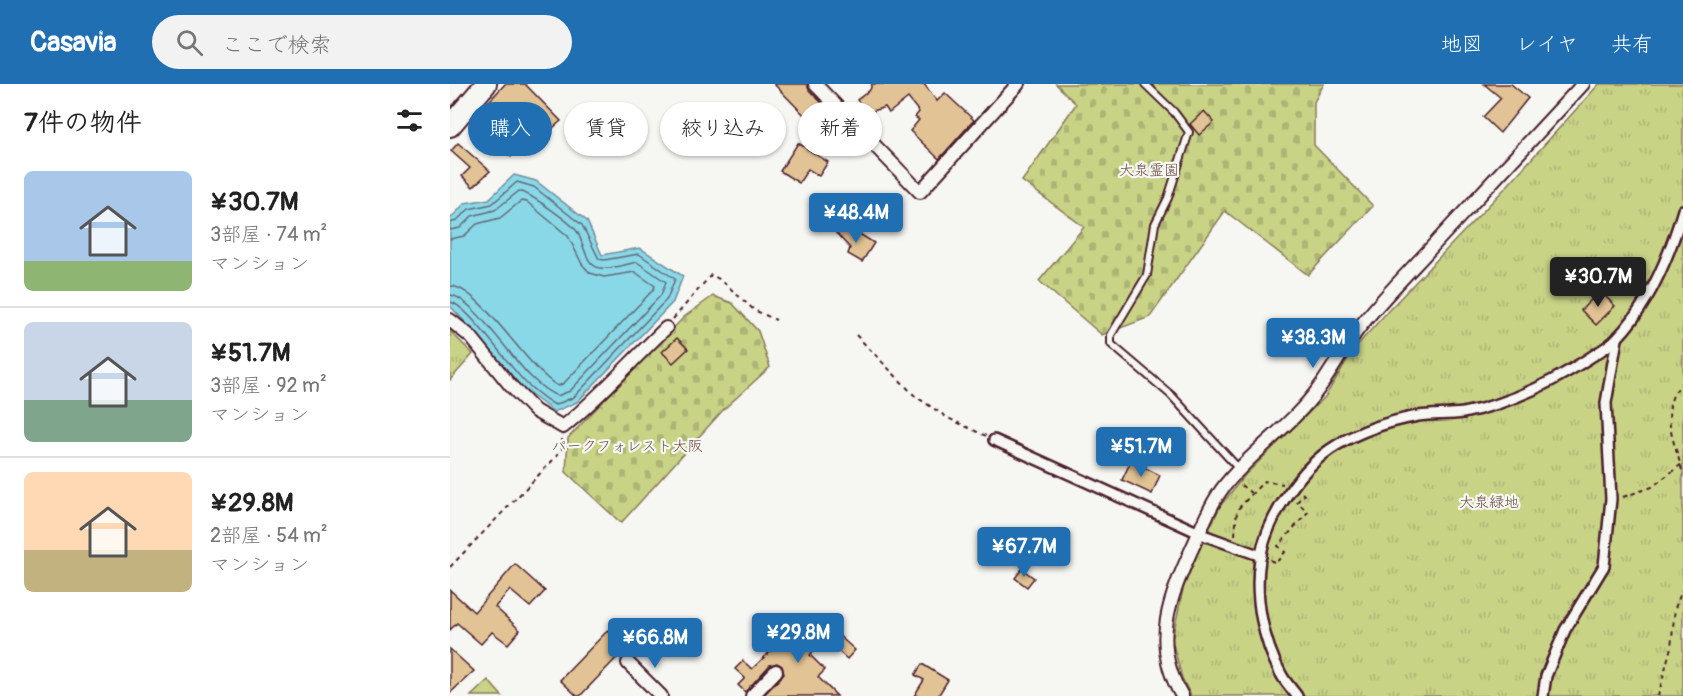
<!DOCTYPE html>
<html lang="ja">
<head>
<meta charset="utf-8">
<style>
  :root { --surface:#fff; --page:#f2f2f2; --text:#222; --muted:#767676; --line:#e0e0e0; --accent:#1f6fb2 }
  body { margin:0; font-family:Pangolin,"Klee One",sans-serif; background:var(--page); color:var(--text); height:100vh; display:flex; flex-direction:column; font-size:22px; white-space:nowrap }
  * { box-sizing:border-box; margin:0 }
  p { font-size:20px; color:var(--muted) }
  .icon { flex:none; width:33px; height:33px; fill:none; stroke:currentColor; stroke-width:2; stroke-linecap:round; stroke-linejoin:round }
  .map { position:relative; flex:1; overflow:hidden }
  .drawer { display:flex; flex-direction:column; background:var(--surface); width:450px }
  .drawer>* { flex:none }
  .banner { position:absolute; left:18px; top:18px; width:570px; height:54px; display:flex; gap:12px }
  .price { position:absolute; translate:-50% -51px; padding:0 14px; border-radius:6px; background:var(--accent); color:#fff; font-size:20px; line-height:39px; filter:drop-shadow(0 2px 3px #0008) }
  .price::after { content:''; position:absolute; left:50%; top:36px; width:18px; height:14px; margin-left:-9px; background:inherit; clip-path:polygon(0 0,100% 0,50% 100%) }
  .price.active { background:#222; color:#fff }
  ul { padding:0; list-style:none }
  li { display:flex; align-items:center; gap:18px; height:150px; padding:0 24px }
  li+li { border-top:2px solid var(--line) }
  li span { display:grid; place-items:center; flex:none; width:168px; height:120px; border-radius:9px; color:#555 }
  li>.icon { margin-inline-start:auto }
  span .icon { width:72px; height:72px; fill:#fffc; stroke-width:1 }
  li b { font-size:26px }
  h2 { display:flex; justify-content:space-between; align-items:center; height:72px; padding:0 24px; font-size:26px }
  .tag { padding:0 21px; border-radius:27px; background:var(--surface); box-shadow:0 2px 4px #0004; font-size:21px; line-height:54px }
  .tag.active { background:var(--accent); color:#fff }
  header { display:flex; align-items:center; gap:36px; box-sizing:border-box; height:84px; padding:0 30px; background:var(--accent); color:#fff }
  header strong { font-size:28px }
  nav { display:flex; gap:33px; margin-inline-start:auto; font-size:21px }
  .search { width:420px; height:54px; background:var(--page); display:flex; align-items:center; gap:15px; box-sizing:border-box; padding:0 21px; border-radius:33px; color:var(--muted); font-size:22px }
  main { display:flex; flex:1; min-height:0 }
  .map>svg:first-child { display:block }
</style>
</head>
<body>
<header>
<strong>Casavia</strong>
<div class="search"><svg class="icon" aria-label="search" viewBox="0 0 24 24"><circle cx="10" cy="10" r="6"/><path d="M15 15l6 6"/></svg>ここで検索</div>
<nav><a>地図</a><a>レイヤ</a><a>共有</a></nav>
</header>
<main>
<section class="drawer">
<h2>7件の物件<svg class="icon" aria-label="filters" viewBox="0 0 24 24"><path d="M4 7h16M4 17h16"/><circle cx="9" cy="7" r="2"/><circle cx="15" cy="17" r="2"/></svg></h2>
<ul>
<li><span style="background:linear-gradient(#a9c7e8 75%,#8fb573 0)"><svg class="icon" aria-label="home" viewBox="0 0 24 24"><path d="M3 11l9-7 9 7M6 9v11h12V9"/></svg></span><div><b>¥30.7M</b><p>3部屋 · 74 m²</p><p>マンション</p></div></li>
<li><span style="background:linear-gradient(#c9d6e8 65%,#7fa58c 0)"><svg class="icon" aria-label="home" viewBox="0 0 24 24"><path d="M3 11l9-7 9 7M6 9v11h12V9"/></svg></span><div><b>¥51.7M</b><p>3部屋 · 92 m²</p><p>マンション</p></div></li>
<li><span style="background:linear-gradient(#ffd9b3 65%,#c2b280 0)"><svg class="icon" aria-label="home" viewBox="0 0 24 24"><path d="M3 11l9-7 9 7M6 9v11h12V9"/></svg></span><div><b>¥29.8M</b><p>2部屋 · 54 m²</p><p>マンション</p></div></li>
</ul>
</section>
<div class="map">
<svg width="1233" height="612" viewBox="0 0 1233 612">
  <defs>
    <pattern id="cemetery-stones" width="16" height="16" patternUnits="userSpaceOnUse" patternTransform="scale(1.5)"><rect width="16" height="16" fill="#c8d386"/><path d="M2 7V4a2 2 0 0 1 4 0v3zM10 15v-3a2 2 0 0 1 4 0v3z" fill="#adb574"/></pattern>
    <pattern id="park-tufts" width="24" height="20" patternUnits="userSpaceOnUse" patternTransform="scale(1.5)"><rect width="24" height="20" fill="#c8d386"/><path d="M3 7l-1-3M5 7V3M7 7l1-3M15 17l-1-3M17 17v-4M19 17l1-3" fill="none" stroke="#adb574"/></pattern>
  </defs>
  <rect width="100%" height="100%" fill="#f6f6f2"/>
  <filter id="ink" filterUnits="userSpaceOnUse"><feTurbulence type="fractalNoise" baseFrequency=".0167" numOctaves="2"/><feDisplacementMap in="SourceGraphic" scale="12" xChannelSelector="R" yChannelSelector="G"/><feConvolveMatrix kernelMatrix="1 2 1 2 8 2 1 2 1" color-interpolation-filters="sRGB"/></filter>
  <g filter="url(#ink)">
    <g fill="url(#cemetery-stones)" stroke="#897958" stroke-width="1.5">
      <polygon points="606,0 874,0 864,18 864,61 923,122 858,191 775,127 700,233 652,251 589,197 634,143 572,97 626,20"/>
      <polygon points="263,212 282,219 308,247 320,283 274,325 171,439 116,388 118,354 234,233"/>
    </g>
    <g fill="url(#park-tufts)" stroke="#897958" stroke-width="1.5">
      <polygon points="1149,0 1233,0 1233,612 741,612 732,594 722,556 733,505 748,468 771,421 795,391 875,313 903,266 938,227 1057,102"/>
      <polygon points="0,247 23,270 0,296"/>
    </g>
    <polygon fill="#c8d386" stroke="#897958" stroke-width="1.5" points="38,596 52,612 21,612"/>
    <polygon fill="#89d8e7" stroke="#708e9c" stroke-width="1.5" points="64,91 86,97 137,137 152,171 190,164 233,192 223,218 127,318 104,328 71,303 31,255 0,222 0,135 15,119 39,115"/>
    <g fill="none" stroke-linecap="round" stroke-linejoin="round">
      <g stroke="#636976" stroke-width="1.5">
        <path d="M 0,139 L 6,137 L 19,125 L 42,120 L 67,98 L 84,103 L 132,141 L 149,175 L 154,176 L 189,170 L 225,195 L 217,215 L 124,313 L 105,321 C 95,316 84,306 76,299 C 60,284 17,220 0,218"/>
        <path d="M 0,146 L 10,144 L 22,132 L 45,126 L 69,107 C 81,110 117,136 126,146 C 134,156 134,181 150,184 C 161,186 176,180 187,178 L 216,198 L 211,211 L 120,307 L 107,312 C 98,308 88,300 81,293 C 63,276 21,212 0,211"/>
        <path d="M 0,155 L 14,152 L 27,140 L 50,134 L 71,117 L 77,118 L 118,152 L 132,180 L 140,189 L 154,193 L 185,188 L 205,202 L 203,206 L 114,299 L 108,302 C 76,284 31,203 0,202"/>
      </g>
    </g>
    <g fill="#e2c395" stroke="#4a1f2b" stroke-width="1.5">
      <polygon points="55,0 75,0 111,37 96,50 100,54 86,69 74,58 61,73 21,37"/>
      <polygon points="324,0 357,0 359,6 378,25 377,26 407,55 398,66 367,37 363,40"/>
      <polygon points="422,0 474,0 487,17 495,9 524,36 489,75 460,47 469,36 465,33 469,28 458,14 439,29 435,23 417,29 407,16 420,6"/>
      <polygon points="1034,0 1061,0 1078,14 1050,49 1033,33 1051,14"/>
      <polygon points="754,27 764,38 749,51 740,40"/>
      <polygon points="8,59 40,87 23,103 12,92 20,84 1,67"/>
      <polygon points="348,59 378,78 369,92 358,85 349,99 330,87"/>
      <polygon points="393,142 404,153 405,147 424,159 412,178 398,170 400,164 386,149"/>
      <polygon points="1150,207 1165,222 1146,241 1131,226"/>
      <polygon points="227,254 238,265 223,279 212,268"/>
      <polygon points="681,377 710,391 702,410 672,396"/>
      <polygon points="65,480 95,507 80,523 60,506 45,523 70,546 58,560 42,548 31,560 7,539 0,546 0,506 24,528"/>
      <polygon points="572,485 584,494 577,503 565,494"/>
      <polygon points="367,532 405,566 397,575 375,555 360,571 375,586 368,593 387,612 313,612 334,590 332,582 327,579 320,581 295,608 288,601 295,594 285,585 293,577 302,585 331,557 337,564"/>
      <polygon points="158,546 176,564 130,612 127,612 110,596"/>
      <polygon points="0,565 24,587 0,609"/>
      <polygon points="472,580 498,596 488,612 464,612 474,596 465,591"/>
    </g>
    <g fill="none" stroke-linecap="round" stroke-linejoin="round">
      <g stroke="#4a1f2b" stroke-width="10">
        <polyline id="service" points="695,0 724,28 739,48 718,114 705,140 697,191 661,251 661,260 721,311 789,385"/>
      </g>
      <g stroke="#4a1f2b" stroke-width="14">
        <g id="pedestrian">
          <polyline points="544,356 756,452 811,472"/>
          <path d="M 847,612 C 842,605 835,598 831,590 C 813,557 804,513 810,475 C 817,434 850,383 887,361 C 910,347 941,337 968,332 C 983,330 998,331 1013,329 C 1060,320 1102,299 1141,273 C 1150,267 1160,262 1167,254 C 1200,220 1220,170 1233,126"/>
          <polyline points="1093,612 1096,592 1115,546 1154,482 1161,415 1156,319 1167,255"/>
        </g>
      </g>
      <g stroke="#4a1f2b" stroke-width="16">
        <g id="minor">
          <polyline points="365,0 470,108 568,0"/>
          <path d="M 0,236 L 21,253 L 60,301 L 85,327 L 113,343 C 150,313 181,277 216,244"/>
          <polyline points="178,579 211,612"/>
          <polyline points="302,612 326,587"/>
          <path d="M 732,612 C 699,557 721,511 745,458 C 753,440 760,421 772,405 C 800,368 842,342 869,304 C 883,285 894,263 909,244 C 934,212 964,183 991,153 C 1038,102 1086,51 1133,0"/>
        </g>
      </g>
      <g stroke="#4a1f2b" stroke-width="24">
        <polyline id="primary" points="0,42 36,0"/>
      </g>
      <g stroke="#4a1f2b" stroke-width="2" stroke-dasharray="4.5 4.5" stroke-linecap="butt">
        <polyline points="223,235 261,191 271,196 304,226 326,236"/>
        <polyline points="406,251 465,312 498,334 536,352"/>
        <path d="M 1233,297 C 1230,302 1224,308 1222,314 C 1213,340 1228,366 1233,391"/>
        <polyline points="791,401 801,409"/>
        <polyline points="1173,413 1202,403 1233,379"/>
        <polyline points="785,451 787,426 814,397 833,400"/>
        <polyline points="820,476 826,479 835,468 828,462 858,428 847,418 854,411 852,409"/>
        <polyline points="0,483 104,375 112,365 112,355"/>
        <polyline points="1208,612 1221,563 1225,524 1233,504"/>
      </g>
      <use href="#service" stroke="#f6f6f2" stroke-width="6"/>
      <use href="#pedestrian" stroke="#f6f6f2" stroke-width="9"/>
      <use href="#minor" stroke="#f6f6f2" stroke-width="12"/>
      <use href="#primary" stroke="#f6f6f2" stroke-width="20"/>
    </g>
  </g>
  <g text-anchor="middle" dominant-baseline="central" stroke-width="4.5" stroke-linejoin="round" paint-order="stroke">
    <g font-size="15" fill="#6a4c42" stroke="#f6f6f2">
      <text x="699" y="86">大泉霊園</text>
      <text x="177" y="362">パークフォレスト大阪</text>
      <text x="1039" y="418">大泉緑地</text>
    </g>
  </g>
</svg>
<b class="price" style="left:406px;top:160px">¥48.4M</b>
<b class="price active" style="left:1148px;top:224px">¥30.7M</b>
<b class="price" style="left:863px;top:285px">¥38.3M</b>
<b class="price" style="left:691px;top:394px">¥51.7M</b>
<b class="price" style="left:574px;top:494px">¥67.7M</b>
<b class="price" style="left:348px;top:580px">¥29.8M</b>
<b class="price" style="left:205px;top:585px">¥66.8M</b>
<div class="banner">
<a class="tag active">購入</a>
<a class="tag">賃貸</a>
<a class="tag">絞り込み</a>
<a class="tag">新着</a>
</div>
</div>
</main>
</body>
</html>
